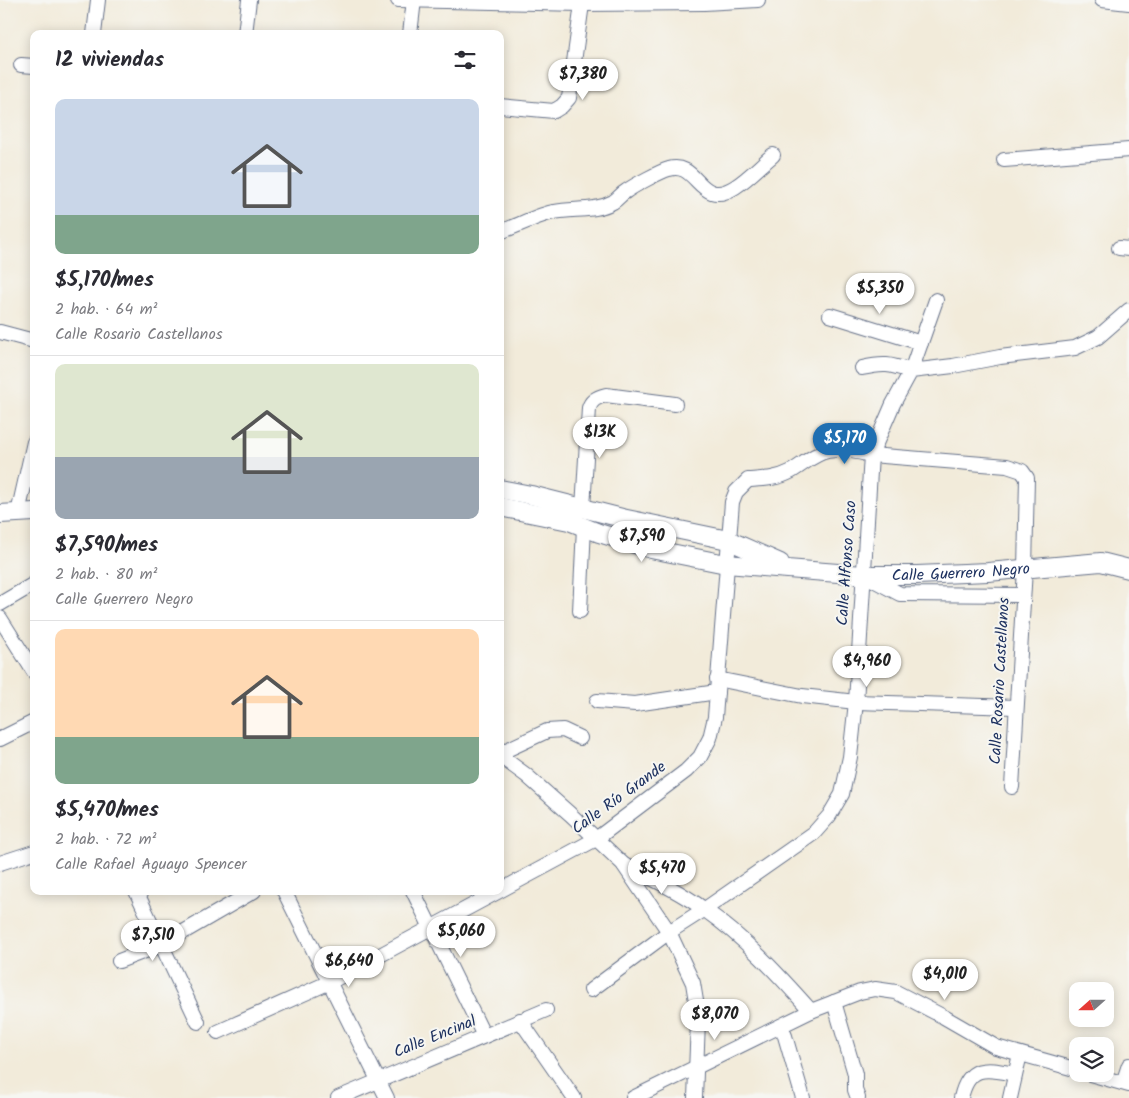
<!DOCTYPE html>
<html lang="es">
<head>
<meta charset="utf-8">
<style>
  :root { --surface:#fff; --page:#f2f2f3; --text:#2b2b33; --muted:#7c7c81; --line:#e1e1e2; --accent:#1f6fb2 }
  body { margin:0; font-family:Kalam,sans-serif; background:var(--page); color:var(--text); height:100vh; display:flex; flex-direction:column; font-size:19px; white-space:nowrap }
  * { box-sizing:border-box; margin:0 }
  p { font-size:16px; color:var(--muted) }
  .icon { flex:none; width:28px; height:28px; fill:none; stroke:currentColor; stroke-width:2; stroke-linecap:round; stroke-linejoin:round }
  .map { position:relative; flex:1; overflow:hidden }
  .sheet { position:absolute; left:30px; top:30px; width:474px; height:865px; display:flex; flex-direction:column; background:var(--surface); border-radius:10px; box-shadow:0 2px 12px #0003 }
  .sheet>* { flex:none }
  .needle { width:32px; rotate:249deg }
  .controls { position:absolute; left:1069px; top:982px; display:grid; gap:10px }
  .controls a { display:grid; place-items:center; width:45px; height:45px; border-radius:10px; background:var(--surface); box-shadow:0 2px 12px #0003; font-size:25px }
  .price { position:absolute; translate:-50% -42px; padding:0 11px; border-radius:18px; background:#fff; color:#222; font-size:16px; line-height:32px; filter:drop-shadow(0 1px 2px #0008) }
  .price::after { content:''; position:absolute; left:50%; top:30px; width:15px; height:11px; margin-left:-8px; background:inherit; clip-path:polygon(0 0,100% 0,50% 100%) }
  .price.active { background:var(--accent); color:#fff }
  ul { padding:0; list-style:none }
  li { display:grid; align-content:center; gap:10px; height:265px; padding:0 25px }
  li+li { border-top:1px solid var(--line) }
  li span { display:grid; place-items:center; height:155px; border-radius:10px; color:#555 }
  li>.icon { margin-inline-start:auto }
  span .icon { width:90px; height:90px; fill:#fffc; stroke-width:1 }
  li b { font-size:21px }
  h2 { display:flex; justify-content:space-between; align-items:center; height:60px; padding:0 25px; font-size:21px }
  .map>svg:first-child { display:block }
</style>
</head>
<body>
<div class="map">
<svg width="1129" height="1098" viewBox="0 0 1129 1098">
  <rect width="100%" height="100%" fill="#f6f6f2"/>
  <filter id="ink" filterUnits="userSpaceOnUse"><feTurbulence type="fractalNoise" baseFrequency=".02" numOctaves="2"/><feDisplacementMap in="SourceGraphic" scale="10" xChannelSelector="R" yChannelSelector="G"/><feConvolveMatrix kernelMatrix="1 2 1 2 8 2 1 2 1" color-interpolation-filters="sRGB"/></filter>
  <filter id="wash" filterUnits="userSpaceOnUse"><feTurbulence type="fractalNoise" baseFrequency=".0096" numOctaves="4" result="noise"/><feDisplacementMap in="SourceGraphic" scale="20" xChannelSelector="R" yChannelSelector="G"/><feGaussianBlur stdDeviation="1.12" result="paint"/><feColorMatrix in="noise" values="0 0 0 0 0 0 0 0 0 0 0 0 0 0 0 0 0 1.4 0 .05"/><feComposite in="paint" operator="in"/></filter>
  <g filter="url(#wash)">
    <rect width="100%" height="100%" fill="#f2ebda"/>
  </g>
  <g filter="url(#ink)">
    <g fill="none" stroke-linecap="round" stroke-linejoin="round">
      <g stroke="#667189" stroke-width="16">
        <g id="minor">
          <polyline points="398,0 582,4 704,3 758,0"/>
          <polyline points="1102,0 1129,3"/>
          <polyline points="94,34 98,0"/>
          <polyline points="245,34 249,0"/>
          <polyline points="410,34 414,0"/>
          <polyline points="21,65 34,66"/>
          <polyline points="500,106 554,111 562,106 569,98 582,4"/>
          <polyline points="1004,160 1129,150"/>
          <path d="M 500,232 C 515,227 540,214 554,212 C 574,208 595,212 613,202 C 618,199 621,194 625,192 C 633,186 661,171 669,169 C 698,160 699,210 735,187 C 748,179 761,165 773,155"/>
          <polyline points="1119,248 1129,249"/>
          <polyline points="830,315 921,343"/>
          <polyline points="0,332 34,341"/>
          <path d="M 862,368 C 884,363 889,364 911,371 L 936,300"/>
          <path d="M 583,508 L 589,408 C 591,400 597,397 606,395 L 675,404"/>
          <polyline points="18,513 34,442"/>
          <polyline points="864,575 900,594 1023,595"/>
          <polyline points="0,604 34,584"/>
          <polyline points="580,611 584,527"/>
          <polyline points="0,618 34,672"/>
          <polyline points="717,679 802,696 856,702 1016,707"/>
          <polyline points="597,701 635,704 717,692"/>
          <polyline points="0,739 34,722"/>
          <polyline points="500,753 547,731 563,730 580,738"/>
          <polyline points="500,756 526,775 570,814 623,864 669,932 693,983 696,1001 698,1021 695,1098"/>
          <polyline points="0,863 34,852"/>
          <path d="M 624,865 C 652,878 681,892 705,910 C 745,938 779,975 811,1011"/>
          <polyline points="136,891 198,1022"/>
          <polyline points="284,891 387,1098"/>
          <polyline points="413,891 484,1036"/>
          <polyline points="119,961 161,945 254,891"/>
          <polyline points="591,990 669,932 705,909 814,833 829,816 842,794 850,757 856,702 871,455 893,404 911,371 953,366 1000,357 1075,348 1098,337 1129,310"/>
          <polyline points="834,1002 855,1074 855,1090 858,1098"/>
          <polyline points="520,1020 574,1098"/>
          <polyline points="781,1026 785,1036 803,1098"/>
          <path d="M 218,1032 L 330,982 L 596,839 L 686,771 L 700,757 L 710,738 L 715,717 L 732,502 L 736,492 L 748,480 C 762,479 777,479 790,472 C 803,465 813,454 828,451 C 843,448 857,452 871,455 L 1007,466 L 1022,471 L 1027,478 L 1025,569 L 1012,787"/>
          <polyline points="1090,1074 1129,1085"/>
          <polyline points="1123,1083 1129,1065"/>
          <polyline points="338,1098 546,1010"/>
          <polyline points="633,1098 811,1011 860,992 875,989 896,992 944,1017 996,1047 1078,1070"/>
          <path d="M 961,1098 C 969,1063 988,1069 1015,1074"/>
          <polyline points="1010,1098 1020,1054"/>
        </g>
      </g>
      <g stroke="#667189" stroke-width="20">
        <g id="tertiary">
          <polyline points="500,489 531,495 622,518 728,540 780,563"/>
          <path id="s1" d="M 500,507 L 569,521 L 599,533 L 651,549 L 726,564 L 863,575 L 917,575 L 988,572 L 1101,562 L 1129,569"/>
          <polyline points="0,514 34,512"/>
        </g>
      </g>
      <use href="#minor" stroke="#fff" stroke-width="14"/>
      <use href="#tertiary" stroke="#fff" stroke-width="18"/>
    </g>
  </g>
  <g text-anchor="middle" dominant-baseline="central" stroke-width="4" stroke-linejoin="round" paint-order="stroke">
    <g font-size="16" fill="#1b2f5e" stroke="#f6f6f2">
      <text transform="translate(847 563) rotate(-86)">Calle Alfonso Caso</text>
      <text stroke="none"><textPath href="#s1" startOffset="469">Calle Guerrero Negro</textPath></text>
      <text transform="translate(1000 681) rotate(-87)">Calle Rosario Castellanos</text>
      <text transform="translate(619 798) rotate(-36)">Calle Río Grande</text>
      <text transform="translate(435 1037) rotate(-22)">Calle Encinal</text>
    </g>
  </g>
</svg>
<div class="controls">
<a><svg class="needle" viewBox="-14 -14 28 28"><path d="M0-13l5 13h-10z" fill="#e53935"/><path d="M0 13l5-13h-10z" fill="#7c7c81"/></svg></a>
<a><svg class="icon" aria-label="layers" viewBox="0 0 24 24"><path d="M12 4l9 5-9 5-9-5zM3 14l9 5 9-5"/></svg></a>
</div>
<b class="price" style="left:583px;top:101px">$7,380</b>
<b class="price" style="left:880px;top:315px">$5,350</b>
<b class="price" style="left:600px;top:459px">$13K</b>
<b class="price active" style="left:845px;top:465px">$5,170</b>
<b class="price" style="left:642px;top:563px">$7,590</b>
<b class="price" style="left:867px;top:688px">$4,960</b>
<b class="price" style="left:662px;top:895px">$5,470</b>
<b class="price" style="left:461px;top:958px">$5,060</b>
<b class="price" style="left:153px;top:962px">$7,510</b>
<b class="price" style="left:349px;top:988px">$6,640</b>
<b class="price" style="left:945px;top:1001px">$4,010</b>
<b class="price" style="left:715px;top:1041px">$8,070</b>
<section class="sheet">
<h2>12 viviendas<svg class="icon" aria-label="filters" viewBox="0 0 24 24"><path d="M4 7h16M4 17h16"/><circle cx="9" cy="7" r="2"/><circle cx="15" cy="17" r="2"/></svg></h2>
<ul>
<li><span style="background:linear-gradient(#c9d6e8 75%,#7fa58c 0)"><svg class="icon" aria-label="home" viewBox="0 0 24 24"><path d="M3 11l9-7 9 7M6 9v11h12V9"/></svg></span><div><b>$5,170/mes</b><p>2 hab. · 64 m²</p><p>Calle Rosario Castellanos</p></div></li>
<li><span style="background:linear-gradient(#dfe7d0 60%,#9aa5b1 0)"><svg class="icon" aria-label="home" viewBox="0 0 24 24"><path d="M3 11l9-7 9 7M6 9v11h12V9"/></svg></span><div><b>$7,590/mes</b><p>2 hab. · 80 m²</p><p>Calle Guerrero Negro</p></div></li>
<li><span style="background:linear-gradient(#ffd9b3 70%,#7fa58c 0)"><svg class="icon" aria-label="home" viewBox="0 0 24 24"><path d="M3 11l9-7 9 7M6 9v11h12V9"/></svg></span><div><b>$5,470/mes</b><p>2 hab. · 72 m²</p><p>Calle Rafael Aguayo Spencer</p></div></li>
</ul>
</section>
</div>
</body>
</html>
